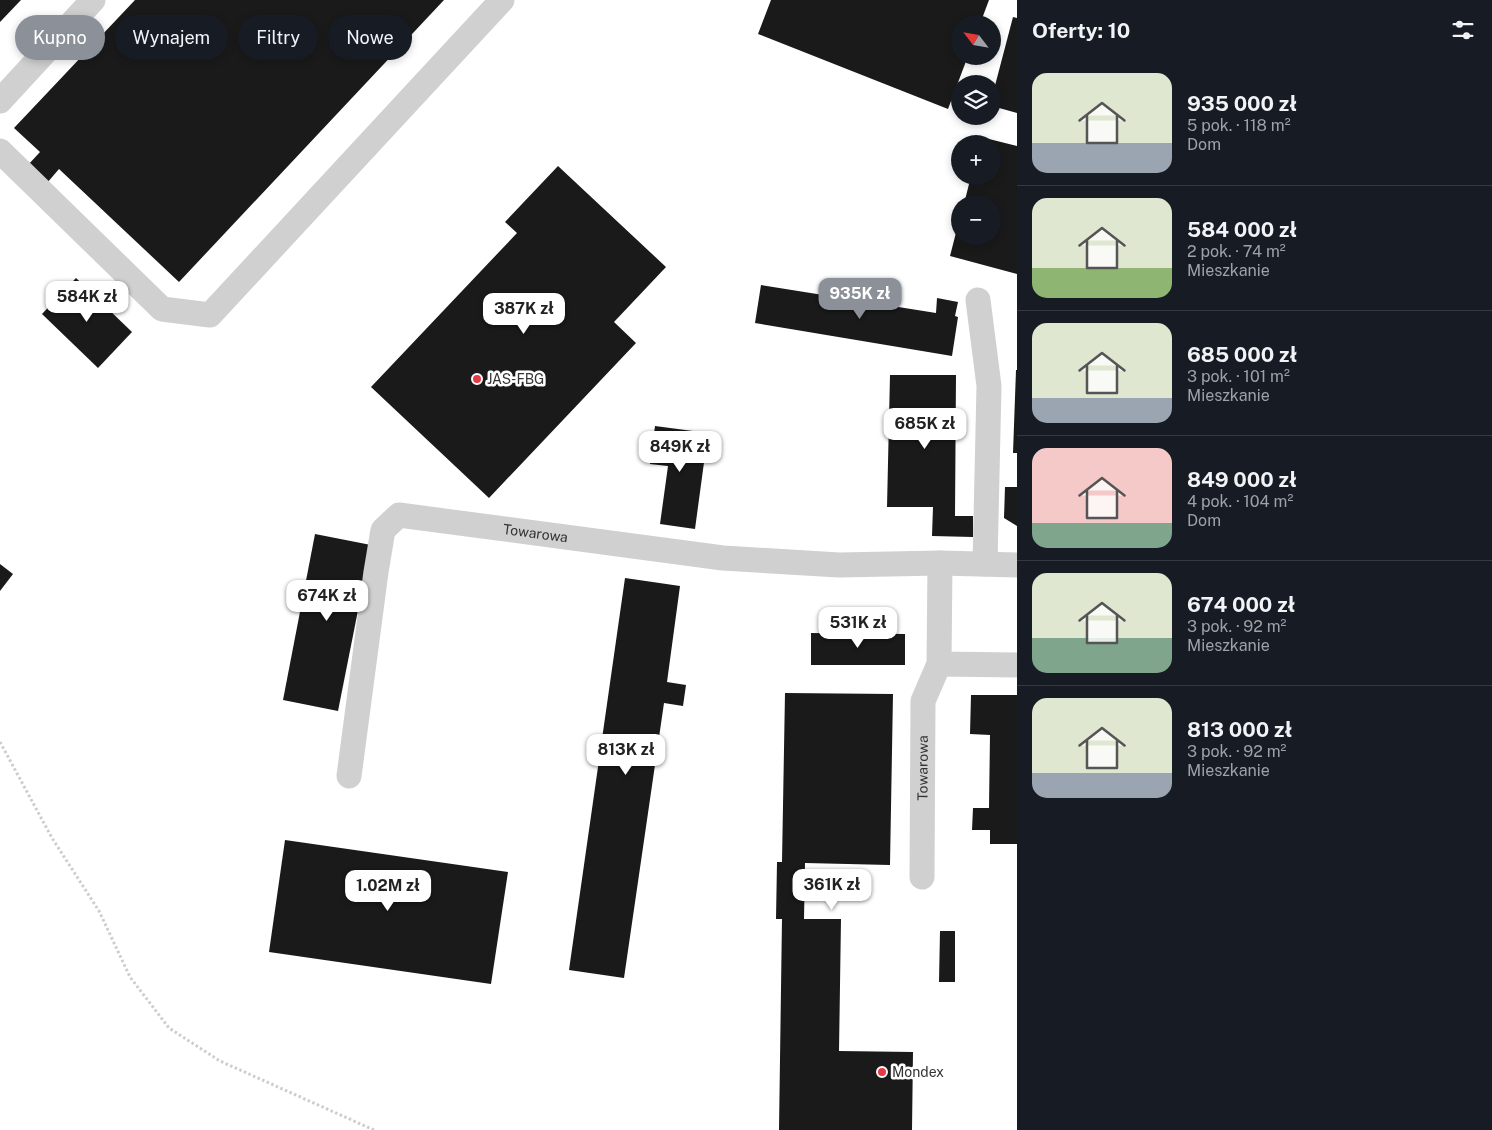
<!DOCTYPE html>
<html lang="pl">
<head>
<meta charset="utf-8">
<style>
  :root { --surface:#171b24; --page:#20242c; --text:#f1f3f6; --muted:#9ea1a6; --line:#363941; --accent:#8c9099 }
  body { margin:0; font-family:"Public Sans",sans-serif; background:var(--page); color:var(--text); height:100vh; display:flex; flex-direction:column; font-size:19px; white-space:nowrap }
  * { box-sizing:border-box; margin:0 }
  p { font-size:16px; color:var(--muted) }
  .icon { flex:none; width:28px; height:28px; fill:none; stroke:currentColor; stroke-width:2; stroke-linecap:round; stroke-linejoin:round }
  .map { position:relative; flex:1; overflow:hidden }
  .drawer { display:flex; flex-direction:column; background:var(--surface); width:475px }
  .drawer>* { flex:none }
  .hud { position:absolute; left:15px; top:15px; width:475px; height:45px; display:flex; gap:10px }
  .needle { width:32px; rotate:301deg }
  .fabs { position:absolute; left:951px; top:15px; display:grid; gap:10px }
  .fabs a { display:grid; place-items:center; width:50px; height:50px; border-radius:50%; background:var(--surface); box-shadow:0 2px 8px #0003; font-size:25px }
  .price { position:absolute; translate:-50% -42px; padding:0 11px; border-radius:10px; background:#fff; color:#222; font-size:16px; line-height:32px; filter:drop-shadow(0 1px 2px #0008) }
  .price::after { content:''; position:absolute; left:50%; top:30px; width:15px; height:11px; margin-left:-8px; background:inherit; clip-path:polygon(0 0,100% 0,50% 100%) }
  .price.active { background:var(--accent); color:#fff }
  ul { padding:0; list-style:none }
  li { display:flex; align-items:center; gap:15px; height:125px; padding:0 15px }
  li+li { border-top:1px solid var(--line) }
  li span { display:grid; place-items:center; flex:none; width:140px; height:100px; border-radius:15px; color:#555 }
  li>.icon { margin-inline-start:auto }
  span .icon { width:60px; height:60px; fill:#fffc; stroke-width:1 }
  li b { font-size:21px }
  h2 { display:flex; justify-content:space-between; align-items:center; height:60px; padding:0 15px; font-size:21px }
  .pill { padding:0 18px; border-radius:22px; background:var(--surface); box-shadow:0 2px 8px #0003; font-size:18px; line-height:45px }
  .pill.active { background:var(--accent); color:#fff }
  main { display:flex; flex:1; min-height:0 }
  .map>svg:first-child { display:block }
</style>
</head>
<body>
<main>
<div class="map">
<svg width="1017" height="1130" viewBox="0 0 1017 1130">
  <rect width="100%" height="100%" fill="#fff"/>
  <g fill="#1a1a1a">
    <polygon points="0,0 21,0 0,22"/>
    <polygon points="135,0 444,0 179,282 59,169 47,183 28,165 40,152 14,128"/>
    <polygon points="771,0 989,0 980,24 960,24 960,56 968,56 948,109 758,34"/>
    <polygon points="1013,17 1017,18 1017,113 992,106 992,97"/>
    <polygon points="981,137 1017,146 1017,274 950,256 959,221 960,236 992,236 992,204 964,204 971,176 992,176 992,144 979,144"/>
    <polygon points="558,166 666,267 614,322 636,343 489,498 371,387 517,233 505,222"/>
    <polygon points="76,278 132,332 98,368 42,314"/>
    <polygon points="761,285 936,313 937,298 958,302 955,316 958,317 952,356 755,323"/>
    <polygon points="1016,370 1017,370 1017,453 1013,453"/>
    <polygon points="890,375 956,375 955,516 973,516 973,537 932,536 933,507 887,507"/>
    <polygon points="655,426 708,433 695,529 660,524 668,466 650,464"/>
    <polygon points="1005,487 1017,487 1017,526 1004,518"/>
    <polygon points="315,534 371,545 338,711 283,700"/>
    <polygon points="0,564 13,574 0,591"/>
    <polygon points="625,578 680,586 667,682 686,685 683,706 664,703 624,978 569,970"/>
    <polygon points="811,633 905,634 905,665 811,665"/>
    <polygon points="785,693 893,694 890,865 805,863 804,919 841,919 839,1051 913,1052 912,1130 779,1130 782,919 776,919 777,862 782,862"/>
    <polygon points="971,695 1017,695 1017,844 990,844 990,830 972,830 973,808 989,808 990,735 970,734"/>
    <polygon points="285,840 508,872 491,984 269,952"/>
    <polygon points="940,931 955,931 955,982 939,982"/>
  </g>
  <g fill="none" stroke-linecap="round" stroke-linejoin="round">
    <polyline stroke="#cdcdcd" stroke-width="3" stroke-dasharray="2.5 2.5" stroke-linecap="butt" points="0,742 52,838 99,911 130,977 169,1028 220,1061 374,1130"/>
    <g stroke="#d0d0d0" stroke-width="25">
      <polyline points="0,101 93,0"/>
      <polyline points="0,151 162,309 210,315 502,0"/>
      <polyline points="978,300 989,386 985,564"/>
      <polyline points="939,664 1017,665"/>
      <path id="s1" d="M 349,776 L 376,572 L 383,530 L 399,515 L 723,558 L 839,565 L 940,563 L 1017,565"/>
      <path id="s2" d="M 922,877 L 923,701 L 939,664 L 940,563"/>
    </g>
  </g>
  <g fill="#e63946" stroke="#fff" stroke-width="2">
    <circle cx="477" cy="379" r="5"/>
    <circle cx="882" cy="1072" r="5"/>
  </g>
  <g text-anchor="middle" dominant-baseline="central" stroke-width="5" stroke-linejoin="round" paint-order="stroke">
    <g font-size="14" fill="#333" stroke="#fff" text-anchor="start">
      <text x="487" y="379">JAS-FBG</text>
      <text x="892" y="1072">Mondex</text>
    </g>
    <g font-size="14" fill="#333" stroke="#fff">
      <text stroke="none"><textPath href="#s1" startOffset="408">Towarowa</textPath></text>
      <text stroke="none"><textPath href="#s2" startOffset="109">Towarowa</textPath></text>
    </g>
  </g>
</svg>
<div class="fabs">
<a><svg class="needle" viewBox="-14 -14 28 28"><path d="M0-13l5 13h-10z" fill="#e53935"/><path d="M0 13l5-13h-10z" fill="#9ea1a6"/></svg></a>
<a><svg class="icon" aria-label="layers" viewBox="0 0 24 24"><path d="M12 4l9 5-9 5-9-5zM3 14l9 5 9-5"/></svg></a>
<a>+</a>
<a>−</a>
</div>
<b class="price active" style="left:860px;top:320px">935K zł</b>
<b class="price" style="left:87px;top:323px">584K zł</b>
<b class="price" style="left:524px;top:335px">387K zł</b>
<b class="price" style="left:925px;top:450px">685K zł</b>
<b class="price" style="left:680px;top:473px">849K zł</b>
<b class="price" style="left:327px;top:622px">674K zł</b>
<b class="price" style="left:858px;top:649px">531K zł</b>
<b class="price" style="left:626px;top:776px">813K zł</b>
<b class="price" style="left:832px;top:911px">361K zł</b>
<b class="price" style="left:388px;top:912px">1.02M zł</b>
<div class="hud">
<a class="pill active">Kupno</a>
<a class="pill">Wynajem</a>
<a class="pill">Filtry</a>
<a class="pill">Nowe</a>
</div>
</div>
<section class="drawer">
<h2>Oferty: 10<svg class="icon" aria-label="filters" viewBox="0 0 24 24"><path d="M4 7h16M4 17h16"/><circle cx="9" cy="7" r="2"/><circle cx="15" cy="17" r="2"/></svg></h2>
<ul>
<li><span style="background:linear-gradient(#dfe7d0 70%,#9aa5b1 0)"><svg class="icon" aria-label="home" viewBox="0 0 24 24"><path d="M3 11l9-7 9 7M6 9v11h12V9"/></svg></span><div><b>935 000 zł</b><p>5 pok. · 118 m²</p><p>Dom</p></div></li>
<li><span style="background:linear-gradient(#dfe7d0 70%,#8fb573 0)"><svg class="icon" aria-label="home" viewBox="0 0 24 24"><path d="M3 11l9-7 9 7M6 9v11h12V9"/></svg></span><div><b>584 000 zł</b><p>2 pok. · 74 m²</p><p>Mieszkanie</p></div></li>
<li><span style="background:linear-gradient(#dfe7d0 75%,#9aa5b1 0)"><svg class="icon" aria-label="home" viewBox="0 0 24 24"><path d="M3 11l9-7 9 7M6 9v11h12V9"/></svg></span><div><b>685 000 zł</b><p>3 pok. · 101 m²</p><p>Mieszkanie</p></div></li>
<li><span style="background:linear-gradient(#f6c9c9 75%,#7fa58c 0)"><svg class="icon" aria-label="home" viewBox="0 0 24 24"><path d="M3 11l9-7 9 7M6 9v11h12V9"/></svg></span><div><b>849 000 zł</b><p>4 pok. · 104 m²</p><p>Dom</p></div></li>
<li><span style="background:linear-gradient(#dfe7d0 65%,#7fa58c 0)"><svg class="icon" aria-label="home" viewBox="0 0 24 24"><path d="M3 11l9-7 9 7M6 9v11h12V9"/></svg></span><div><b>674 000 zł</b><p>3 pok. · 92 m²</p><p>Mieszkanie</p></div></li>
<li><span style="background:linear-gradient(#dfe7d0 75%,#9aa5b1 0)"><svg class="icon" aria-label="home" viewBox="0 0 24 24"><path d="M3 11l9-7 9 7M6 9v11h12V9"/></svg></span><div><b>813 000 zł</b><p>3 pok. · 92 m²</p><p>Mieszkanie</p></div></li>
</ul>
</section>
</main>
</body>
</html>
